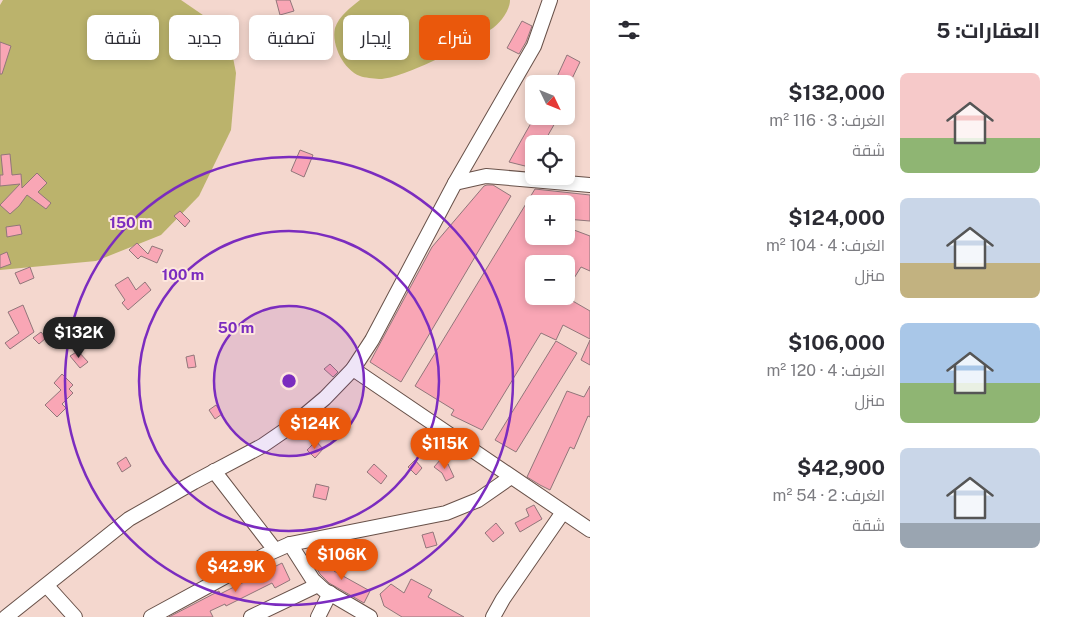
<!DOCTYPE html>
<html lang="ar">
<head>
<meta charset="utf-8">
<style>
  :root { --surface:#fff; --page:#f2f2f3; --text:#2b2b33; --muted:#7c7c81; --accent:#ea580c }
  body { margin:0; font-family:"Public Sans",Cairo,sans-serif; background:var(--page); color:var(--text); direction:rtl; height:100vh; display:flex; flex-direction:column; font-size:19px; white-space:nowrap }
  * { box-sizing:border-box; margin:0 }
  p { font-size:16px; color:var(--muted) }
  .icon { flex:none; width:28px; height:28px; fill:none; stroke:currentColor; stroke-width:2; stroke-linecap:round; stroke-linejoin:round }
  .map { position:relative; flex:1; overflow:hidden; direction:ltr }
  .drawer { display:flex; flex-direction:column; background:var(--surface); width:475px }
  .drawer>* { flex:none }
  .top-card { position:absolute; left:15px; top:15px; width:475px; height:45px; direction:rtl; display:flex; gap:10px }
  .needle { width:32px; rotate:133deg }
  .fabs { position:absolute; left:525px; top:75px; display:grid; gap:10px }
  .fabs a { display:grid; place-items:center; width:50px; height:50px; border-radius:8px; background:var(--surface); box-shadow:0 2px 8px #0003; font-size:25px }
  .price { position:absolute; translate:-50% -42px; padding:0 11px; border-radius:18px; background:var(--accent); color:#fff; font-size:16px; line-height:32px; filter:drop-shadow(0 1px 2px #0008) }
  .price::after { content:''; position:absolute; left:50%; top:30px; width:15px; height:11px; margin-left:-8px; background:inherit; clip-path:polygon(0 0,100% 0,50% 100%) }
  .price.selected { background:#222; color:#fff }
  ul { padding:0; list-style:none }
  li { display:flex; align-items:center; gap:15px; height:125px; padding:0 25px }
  li span { display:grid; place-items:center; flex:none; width:140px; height:100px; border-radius:8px; color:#555 }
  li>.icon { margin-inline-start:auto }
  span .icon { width:60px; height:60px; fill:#fffc; stroke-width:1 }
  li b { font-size:21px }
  h2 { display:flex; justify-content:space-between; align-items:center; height:60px; padding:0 25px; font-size:21px }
  .tag { padding:0 18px; border-radius:8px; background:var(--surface); box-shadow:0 2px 8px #0003; font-size:18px; line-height:45px }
  .tag.selected { background:var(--accent); color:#fff }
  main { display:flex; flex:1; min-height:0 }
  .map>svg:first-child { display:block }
</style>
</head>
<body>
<main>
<section class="drawer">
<h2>العقارات: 5<svg class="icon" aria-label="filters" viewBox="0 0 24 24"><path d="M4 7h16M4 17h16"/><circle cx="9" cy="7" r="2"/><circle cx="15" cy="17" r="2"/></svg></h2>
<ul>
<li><span style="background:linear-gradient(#f6c9c9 65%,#8fb573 0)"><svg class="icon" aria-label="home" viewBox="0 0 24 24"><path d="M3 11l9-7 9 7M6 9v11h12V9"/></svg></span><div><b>$132,000</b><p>الغرف: 3 · 116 m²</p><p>شقة</p></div></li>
<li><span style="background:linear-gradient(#c9d6e8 65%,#c2b280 0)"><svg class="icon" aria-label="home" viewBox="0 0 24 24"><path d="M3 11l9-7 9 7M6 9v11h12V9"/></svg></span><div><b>$124,000</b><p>الغرف: 4 · 104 m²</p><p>منزل</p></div></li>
<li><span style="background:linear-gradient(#a9c7e8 60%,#8fb573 0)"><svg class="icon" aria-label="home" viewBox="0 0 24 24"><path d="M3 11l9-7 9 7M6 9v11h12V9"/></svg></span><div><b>$106,000</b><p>الغرف: 4 · 120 m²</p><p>منزل</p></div></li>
<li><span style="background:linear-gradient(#c9d6e8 75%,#9aa5b1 0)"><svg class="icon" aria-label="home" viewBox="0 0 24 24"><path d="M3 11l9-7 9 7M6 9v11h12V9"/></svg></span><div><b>$42,900</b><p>الغرف: 2 · 54 m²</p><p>شقة</p></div></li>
</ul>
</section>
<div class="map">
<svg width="590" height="617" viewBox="0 0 590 617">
  <rect width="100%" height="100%" fill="#f4d7ce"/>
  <g fill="#bbb36c">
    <polygon points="3,0 181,0 216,24 231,47 236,73 231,130 199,196 161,235 96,261 0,270 0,5"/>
    <path d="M 360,0 L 510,0 C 510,10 501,22 493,28 C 474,42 401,80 379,79 C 373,78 365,78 360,76 C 344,70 331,45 335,28 C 339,16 351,7 360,0 Z"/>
  </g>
  <g fill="#f9a6b5" stroke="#91767a">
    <polygon points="276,0 290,0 294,11 280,15"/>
    <polygon points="522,21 532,26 526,42 519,54 507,48"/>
    <polygon points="0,42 11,46 2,74 0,74"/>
    <polygon points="567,55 580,62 569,85 556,79"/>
    <polygon points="535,116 559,116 543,144 534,144 534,159 529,167 509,162"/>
    <polygon points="300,150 313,155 304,177 291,171"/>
    <polygon points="10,154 12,175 21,174 22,188 37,173 47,183 38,192 51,203 46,209 27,195 19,206 10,214 0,205 20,184 0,186 0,175 3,175 1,155"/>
    <polygon points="487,185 493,185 511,196 401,382 370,362 432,247 484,186"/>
    <polygon points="535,189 590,195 590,221 566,219 566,204 534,204 534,236 566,236 566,227 590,236 590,271 581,267 566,291 566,264 534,264 534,296 564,296 590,311 590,339 563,325 556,340 541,333 482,430 451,415 454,410 415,386"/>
    <polygon points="180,211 190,221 185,227 174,216"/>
    <polygon points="20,225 22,234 7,237 6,227"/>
    <polygon points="137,243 148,254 152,246 163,250 157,263 141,256 138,259 129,250"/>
    <polygon points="7,252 11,264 0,268 0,255"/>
    <polygon points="30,267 34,278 20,284 15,273"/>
    <polygon points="128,277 136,290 145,282 151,290 128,310 122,303 125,300 115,285"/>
    <polygon points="23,305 34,332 10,349 5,343 19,333 8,312"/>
    <polygon points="41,332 46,338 39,344 33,338"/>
    <polygon points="590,340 590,365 581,360"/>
    <polygon points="556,341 577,353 516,452 495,440"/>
    <polygon points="78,351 88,362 80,368 70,356"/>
    <polygon points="194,355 196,367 188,368 186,357"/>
    <polygon points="330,364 338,372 333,377 324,369"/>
    <polygon points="62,374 73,385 69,389 73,393 62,404 66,408 57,417 45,405 61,390 54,383"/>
    <polygon points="590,386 590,417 588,416 574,449 570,447 550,490 540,485 527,477 567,391 584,397"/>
    <polygon points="216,405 222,414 215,419 209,410"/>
    <polygon points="316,441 323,449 315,458 307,450"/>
    <polygon points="126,457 131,466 122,472 117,463"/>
    <polygon points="441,459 448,464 454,477 446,481 442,473 434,467"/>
    <polygon points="415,460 422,468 416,475 408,467"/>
    <polygon points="374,464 387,476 381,484 367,472"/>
    <polygon points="316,484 329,487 326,500 313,497"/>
    <polygon points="534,505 542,519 520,532 515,523 529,516 526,509"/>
    <polygon points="496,523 504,533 493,542 485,533"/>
    <polygon points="433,532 437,545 426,548 422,535"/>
    <polygon points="329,557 338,564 334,571 370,591 364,603 329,583 320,574 317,569 319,565"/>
    <polygon points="282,563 290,580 275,588 272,583 226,606 225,604 210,611 213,617 169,617 219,591 220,594"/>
    <polygon points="411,579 432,590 428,597 464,617 402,617 384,606 380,594 391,584 404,593"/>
  </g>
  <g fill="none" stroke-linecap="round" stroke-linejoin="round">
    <g stroke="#685149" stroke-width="16">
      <g id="minor">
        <polyline points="455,183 486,176 590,185"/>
        <polyline points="353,369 590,530"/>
        <polyline points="214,471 275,550"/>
        <polyline points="290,544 313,580 324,590 370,617"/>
        <polyline points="47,586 75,617"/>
        <polyline points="6,617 129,519 194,482 262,446 294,424 325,398 353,369 372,340 455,183 534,46 550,0"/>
        <polyline points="151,617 265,555 290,544 446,513 478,500 511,477"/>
        <polyline points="251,617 318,585"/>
        <polyline points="318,617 330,593"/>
        <polyline points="493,617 503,599 563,512"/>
      </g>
    </g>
    <use href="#minor" stroke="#fff" stroke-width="14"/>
  </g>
  <circle cx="289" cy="381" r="75" fill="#7b2cbf" fill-opacity=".12"/>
  <g fill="none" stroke="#7b2cbf" stroke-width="2.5">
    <circle cx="289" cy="381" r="75"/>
    <circle cx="289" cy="381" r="150"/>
    <circle cx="289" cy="381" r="224"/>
  </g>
  <circle cx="289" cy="381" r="8" fill="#7b2cbf" stroke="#fde6de" stroke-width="2.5"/>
  <g font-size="15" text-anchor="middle" font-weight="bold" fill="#7b2cbf" stroke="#fde6de" stroke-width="4" stroke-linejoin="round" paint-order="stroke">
    <text x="131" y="228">150 m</text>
    <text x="183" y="280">100 m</text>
    <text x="236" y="333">50 m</text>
  </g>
</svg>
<div class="fabs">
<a><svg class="needle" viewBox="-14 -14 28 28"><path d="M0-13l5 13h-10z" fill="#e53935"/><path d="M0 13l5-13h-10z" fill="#7c7c81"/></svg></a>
<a><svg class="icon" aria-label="locate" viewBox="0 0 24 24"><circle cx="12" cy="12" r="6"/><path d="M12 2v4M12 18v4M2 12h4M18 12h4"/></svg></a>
<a>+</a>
<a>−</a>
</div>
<b class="price selected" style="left:79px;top:359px">$132K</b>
<b class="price" style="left:315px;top:450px">$124K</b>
<b class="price" style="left:445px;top:470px">$115K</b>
<b class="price" style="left:342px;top:581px">$106K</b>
<b class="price" style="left:236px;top:593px">$42.9K</b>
<div class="top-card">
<a class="tag selected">شراء</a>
<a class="tag">إيجار</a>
<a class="tag">تصفية</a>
<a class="tag">جديد</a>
<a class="tag">شقة</a>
</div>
</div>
</main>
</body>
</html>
